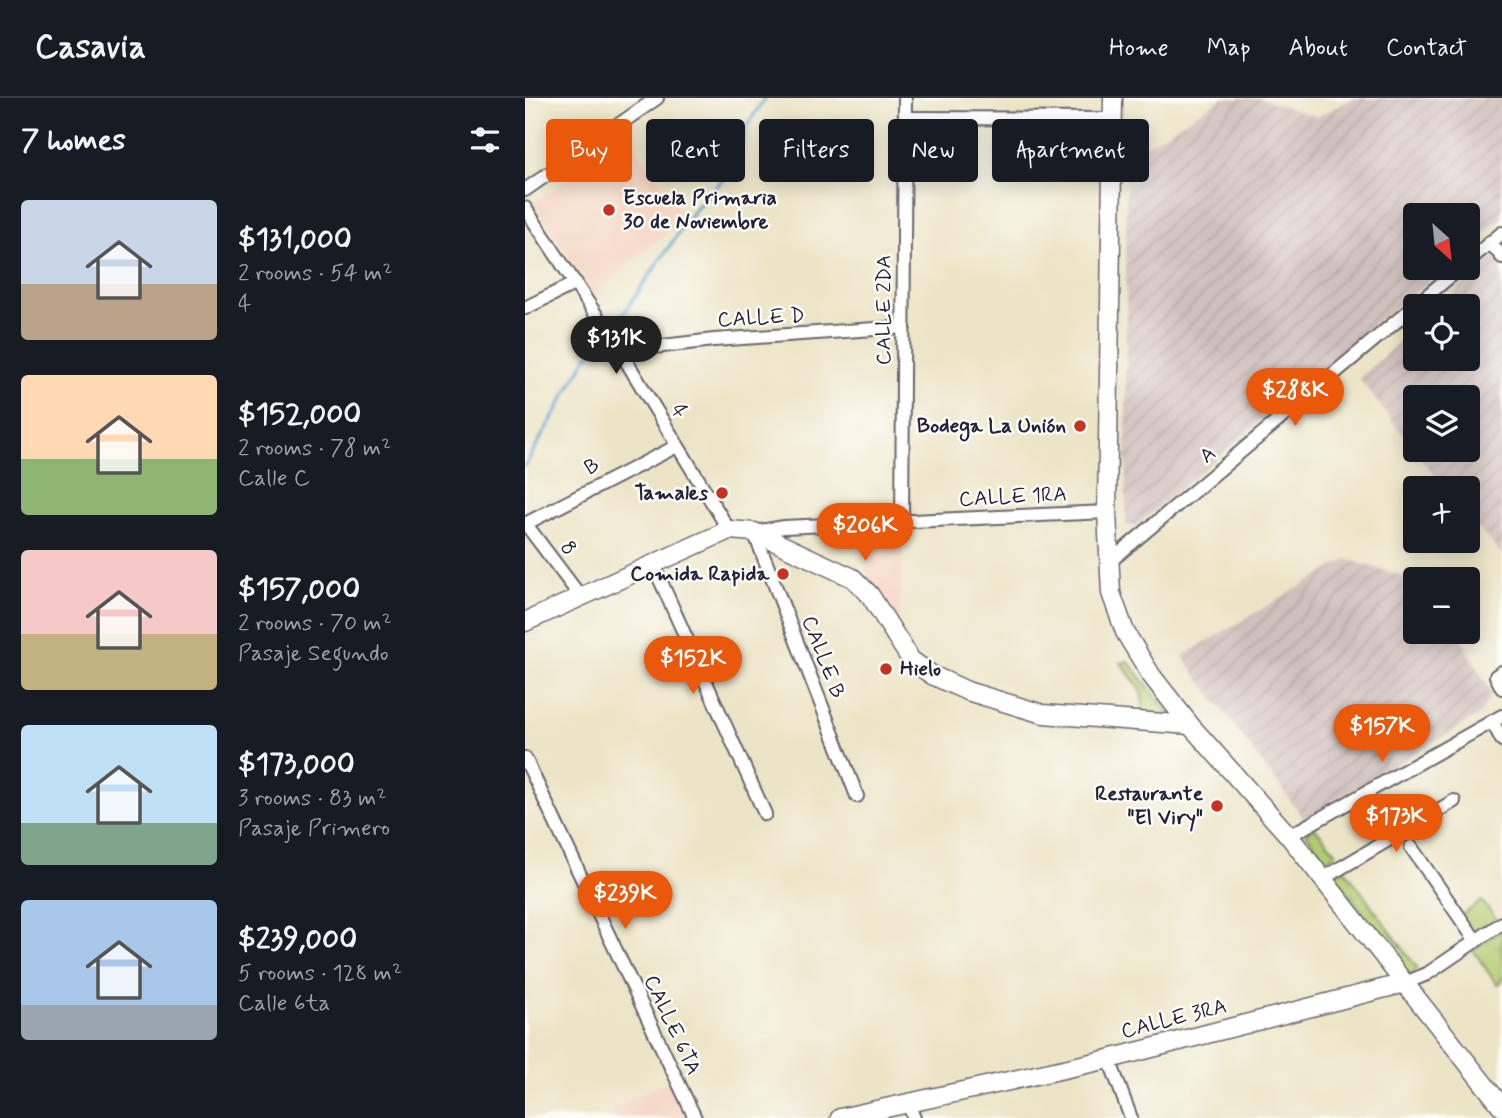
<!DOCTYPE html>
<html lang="en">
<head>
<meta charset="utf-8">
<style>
  :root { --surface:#171b24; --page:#242831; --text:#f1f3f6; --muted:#9ea1a6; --line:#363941; --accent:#ea580c }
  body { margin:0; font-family:Mynerve,sans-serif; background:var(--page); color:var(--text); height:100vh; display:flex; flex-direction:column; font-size:26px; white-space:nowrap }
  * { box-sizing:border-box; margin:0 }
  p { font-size:23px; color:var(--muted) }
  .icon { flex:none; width:38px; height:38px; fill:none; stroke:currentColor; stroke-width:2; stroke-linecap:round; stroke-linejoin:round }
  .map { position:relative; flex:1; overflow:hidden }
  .details { display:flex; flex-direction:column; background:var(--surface); width:525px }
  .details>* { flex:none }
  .guide { position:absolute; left:21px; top:21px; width:665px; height:63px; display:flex; gap:14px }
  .needle { width:46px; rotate:153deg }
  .fabs { position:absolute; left:878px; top:105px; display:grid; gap:14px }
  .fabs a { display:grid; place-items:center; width:77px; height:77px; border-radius:7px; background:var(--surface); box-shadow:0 4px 18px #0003; font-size:35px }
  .price { position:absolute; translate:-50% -60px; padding:0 16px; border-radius:24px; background:var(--accent); color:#fff; font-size:23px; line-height:46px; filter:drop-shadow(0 2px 4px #0008) }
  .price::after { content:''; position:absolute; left:50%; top:42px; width:21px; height:16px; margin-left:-10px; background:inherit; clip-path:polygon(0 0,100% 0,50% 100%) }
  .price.on { background:#222; color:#fff }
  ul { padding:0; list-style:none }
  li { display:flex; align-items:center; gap:21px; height:175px; padding:0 21px }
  li span { display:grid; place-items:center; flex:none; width:196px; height:140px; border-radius:7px; color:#555 }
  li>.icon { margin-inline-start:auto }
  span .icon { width:84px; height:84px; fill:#fffc; stroke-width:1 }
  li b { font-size:30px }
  h2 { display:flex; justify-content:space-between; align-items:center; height:84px; padding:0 21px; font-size:30px }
  .tag { padding:0 24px; border-radius:7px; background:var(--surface); box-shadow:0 4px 18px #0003; font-size:24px; line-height:63px }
  .tag.on { background:var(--accent); color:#fff }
  header { display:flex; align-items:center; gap:42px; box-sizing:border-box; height:98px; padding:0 35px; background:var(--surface); border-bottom:2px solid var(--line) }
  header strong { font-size:33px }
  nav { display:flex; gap:38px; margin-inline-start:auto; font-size:24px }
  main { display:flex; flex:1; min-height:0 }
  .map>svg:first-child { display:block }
</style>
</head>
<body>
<header>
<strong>Casavia</strong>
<nav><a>Home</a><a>Map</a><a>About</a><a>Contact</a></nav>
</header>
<main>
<section class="details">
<h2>7 homes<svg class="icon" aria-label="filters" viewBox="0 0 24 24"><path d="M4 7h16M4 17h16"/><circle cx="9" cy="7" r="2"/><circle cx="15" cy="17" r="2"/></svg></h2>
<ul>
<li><span style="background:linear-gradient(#c9d6e8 60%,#b9a48a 0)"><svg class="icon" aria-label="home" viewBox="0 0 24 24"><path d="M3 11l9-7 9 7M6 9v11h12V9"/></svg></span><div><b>$131,000</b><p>2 rooms · 54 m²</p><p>4</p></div></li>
<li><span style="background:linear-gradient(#ffd9b3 60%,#8fb573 0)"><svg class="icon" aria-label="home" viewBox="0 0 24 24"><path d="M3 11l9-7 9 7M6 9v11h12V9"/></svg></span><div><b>$152,000</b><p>2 rooms · 78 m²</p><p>Calle C</p></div></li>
<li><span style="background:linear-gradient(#f6c9c9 60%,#c2b280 0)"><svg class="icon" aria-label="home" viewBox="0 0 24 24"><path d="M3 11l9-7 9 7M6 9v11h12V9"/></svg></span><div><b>$157,000</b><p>2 rooms · 70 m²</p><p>Pasaje Segundo</p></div></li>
<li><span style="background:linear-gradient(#bfe0f5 70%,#7fa58c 0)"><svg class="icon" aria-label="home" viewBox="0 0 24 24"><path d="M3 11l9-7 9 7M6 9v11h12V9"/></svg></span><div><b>$173,000</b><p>3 rooms · 83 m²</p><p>Pasaje Primero</p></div></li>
<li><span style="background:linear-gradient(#a9c7e8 75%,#9aa5b1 0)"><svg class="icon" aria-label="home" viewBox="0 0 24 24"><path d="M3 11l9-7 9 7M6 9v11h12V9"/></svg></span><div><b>$239,000</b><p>5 rooms · 128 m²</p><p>Calle 6ta</p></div></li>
</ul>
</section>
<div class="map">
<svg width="977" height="1020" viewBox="0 0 977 1020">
  <defs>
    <pattern id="industrial-furrows" width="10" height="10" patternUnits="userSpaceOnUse" patternTransform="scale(1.75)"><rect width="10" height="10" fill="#d0c0bc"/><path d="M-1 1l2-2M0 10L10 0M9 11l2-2" fill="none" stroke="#b2a5a2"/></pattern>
    <pattern id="grass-tufts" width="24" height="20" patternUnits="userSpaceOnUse" patternTransform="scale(1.75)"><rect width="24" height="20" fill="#b3cc71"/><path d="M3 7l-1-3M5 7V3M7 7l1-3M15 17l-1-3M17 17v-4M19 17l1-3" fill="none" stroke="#9aaf63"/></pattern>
  </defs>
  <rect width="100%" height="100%" fill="#fdfcf7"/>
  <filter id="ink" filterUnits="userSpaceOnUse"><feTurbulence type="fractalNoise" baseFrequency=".0143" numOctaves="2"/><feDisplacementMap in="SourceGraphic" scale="14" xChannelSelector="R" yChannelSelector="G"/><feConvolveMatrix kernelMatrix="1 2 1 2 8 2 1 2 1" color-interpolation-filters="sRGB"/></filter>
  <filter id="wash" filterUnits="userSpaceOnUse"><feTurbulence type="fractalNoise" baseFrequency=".00686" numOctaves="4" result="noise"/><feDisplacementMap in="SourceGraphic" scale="28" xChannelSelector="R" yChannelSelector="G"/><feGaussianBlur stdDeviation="1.57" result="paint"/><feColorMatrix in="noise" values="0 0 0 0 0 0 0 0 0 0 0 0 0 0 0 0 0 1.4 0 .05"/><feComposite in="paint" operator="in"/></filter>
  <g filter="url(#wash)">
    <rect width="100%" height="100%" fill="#ece4c6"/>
    <g fill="#f4d3c0">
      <polygon points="105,40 159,120 67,197 10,104"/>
      <polygon points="379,429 374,522 341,483 341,431"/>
      <polygon points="143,983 162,1020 90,1020 87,1011"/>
    </g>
    <g fill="url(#industrial-furrows)" fill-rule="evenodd">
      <polygon points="697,0 734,0 792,19 829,0 977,0 977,120 943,148 943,117 891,117 891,170 918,170 611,428 601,427 601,60"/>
      <path d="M 970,158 L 977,167 L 977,457 L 943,419 L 943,390 L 919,390 L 834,280 L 891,229 L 891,261 L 943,261 L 943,208 L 914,208 ZM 891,299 L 943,299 L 943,352 L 891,352 Z"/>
      <polygon points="822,461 891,482 891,534 933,534 967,597 954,617 779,721 657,558"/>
    </g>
    <g fill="url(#grass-tufts)" stroke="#6a7756" stroke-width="2">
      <polygon points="603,563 647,618 619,615 616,592 596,565"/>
      <polygon points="789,729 811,754 802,763 781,736"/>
      <polygon points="819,770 893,871 884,878 809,775"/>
      <polygon points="957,803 975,826 951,843 934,819"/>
      <polygon points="977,832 977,884 972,887 948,852"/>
    </g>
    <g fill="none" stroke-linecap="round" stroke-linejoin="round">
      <g stroke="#56a3cf" stroke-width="3.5">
        <polyline points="87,232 168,114 213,64 221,29 240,0"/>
        <polyline points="0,368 62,259 73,247"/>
      </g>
    </g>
  </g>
  <g filter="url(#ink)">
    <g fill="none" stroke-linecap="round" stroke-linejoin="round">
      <g stroke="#69666c" stroke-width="16">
        <g id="street">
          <polyline points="380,20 586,21"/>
          <polyline points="0,92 132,0"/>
          <polyline points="0,110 95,253 204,432"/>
          <polyline points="965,144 977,159"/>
          <polyline points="943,163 977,135"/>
          <polyline points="0,210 51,185"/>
          <polyline points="95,253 189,242 379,229"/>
          <polyline points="377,424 380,0"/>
          <polyline points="0,425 55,498"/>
          <polyline points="0,426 152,348"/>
          <polyline points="583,465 935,170"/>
          <polyline points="128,466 240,716"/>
          <polyline points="977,574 971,578 977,590"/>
          <polyline points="967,623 977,642"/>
          <polyline points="0,660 170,1020"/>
          <polyline points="332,698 229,434 259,429 582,414"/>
          <polyline points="764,738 977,618"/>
          <polyline points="886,749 951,843"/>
          <polyline points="797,781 929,703"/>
          <polyline points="880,885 902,876 977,825"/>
          <polyline points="584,961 606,1020"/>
          <polyline points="383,1006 389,1020"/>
        </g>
      </g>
      <g stroke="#69666c" stroke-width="21">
        <g id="secondary">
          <polyline points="588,0 582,414 586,495 600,534 626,577 665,627 764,738 977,1009"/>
          <polyline points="0,524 204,432 229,434 328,480 345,497 386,562 407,577 442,593 518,616 665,627"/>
          <polyline points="315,1020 584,961 880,885"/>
        </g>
      </g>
      <use href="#street" stroke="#fff" stroke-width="12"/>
      <use href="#secondary" stroke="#fff" stroke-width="18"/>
    </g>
  </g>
  <g fill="#c8321e" stroke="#fdfcf7" stroke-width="2.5">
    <circle cx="84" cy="112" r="7"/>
    <circle cx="555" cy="328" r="7"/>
    <circle cx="197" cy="395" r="7"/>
    <circle cx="258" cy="476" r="7"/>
    <circle cx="361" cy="571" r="7"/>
    <circle cx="692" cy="708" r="7"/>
  </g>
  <g text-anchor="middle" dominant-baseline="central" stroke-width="5" stroke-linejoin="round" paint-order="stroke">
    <g font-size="21" font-weight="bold" fill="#22223b" stroke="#fdfcf7" text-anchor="end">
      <text x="98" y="100" text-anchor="start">Escuela Primaria<tspan x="98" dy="24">30 de Noviembre</tspan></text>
      <text x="541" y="328">Bodega La Unión</text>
      <text x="183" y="395">Tamales</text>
      <text x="244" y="476">Comida Rapida</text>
      <text x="375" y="571" text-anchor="start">Hielo</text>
      <text x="678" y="696">Restaurante<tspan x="678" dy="24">"El Viry"</tspan></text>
    </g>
    <g font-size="21" fill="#22223b" stroke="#fdfcf7">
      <text transform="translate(359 212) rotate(-90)">CALLE 2DA</text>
      <text transform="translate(236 220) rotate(-3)">CALLE D</text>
      <text transform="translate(154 313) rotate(59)">4</text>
      <text transform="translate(683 357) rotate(-40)">A</text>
      <text transform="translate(67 369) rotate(-27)">B</text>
      <text transform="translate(488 399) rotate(-3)">CALLE 1RA</text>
      <text transform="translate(43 450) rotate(53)">8</text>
      <text transform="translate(298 559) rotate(69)">CALLE B</text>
      <text transform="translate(649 921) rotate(-14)">CALLE 3RA</text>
      <text transform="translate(147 927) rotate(65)">CALLE 6TA</text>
    </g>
  </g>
</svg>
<div class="fabs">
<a><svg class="needle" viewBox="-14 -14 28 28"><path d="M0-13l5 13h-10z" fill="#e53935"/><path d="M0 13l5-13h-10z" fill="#9ea1a6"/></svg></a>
<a><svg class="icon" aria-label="locate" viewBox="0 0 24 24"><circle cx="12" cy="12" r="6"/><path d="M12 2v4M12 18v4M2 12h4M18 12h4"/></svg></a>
<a><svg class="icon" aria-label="layers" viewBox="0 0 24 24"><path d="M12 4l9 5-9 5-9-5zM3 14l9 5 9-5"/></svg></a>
<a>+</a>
<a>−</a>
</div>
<b class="price on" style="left:91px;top:278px">$131K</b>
<b class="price" style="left:770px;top:330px">$288K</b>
<b class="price" style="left:340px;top:465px">$206K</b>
<b class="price" style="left:168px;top:598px">$152K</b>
<b class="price" style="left:857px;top:666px">$157K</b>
<b class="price" style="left:871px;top:756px">$173K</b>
<b class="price" style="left:100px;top:833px">$239K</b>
<div class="guide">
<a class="tag on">Buy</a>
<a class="tag">Rent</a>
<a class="tag">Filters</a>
<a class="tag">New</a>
<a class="tag">Apartment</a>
</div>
</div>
</main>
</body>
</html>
